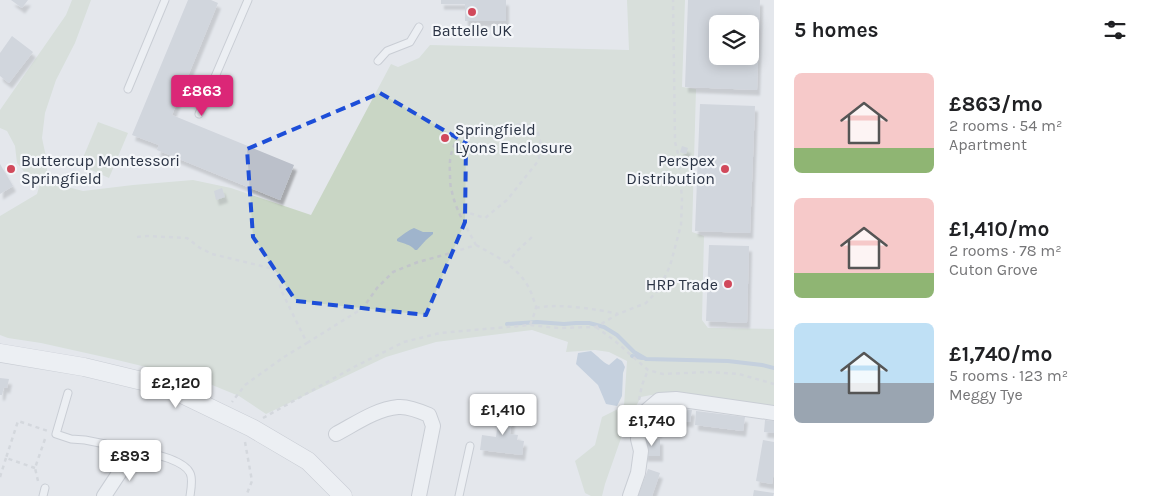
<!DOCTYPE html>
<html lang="en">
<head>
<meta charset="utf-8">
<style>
  :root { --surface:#fff; --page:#f2f2f2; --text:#202124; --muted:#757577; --accent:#db2777 }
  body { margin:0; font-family:Karla,sans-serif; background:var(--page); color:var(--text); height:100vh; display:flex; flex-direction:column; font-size:19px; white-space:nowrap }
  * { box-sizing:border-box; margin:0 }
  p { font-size:16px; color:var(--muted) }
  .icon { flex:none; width:28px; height:28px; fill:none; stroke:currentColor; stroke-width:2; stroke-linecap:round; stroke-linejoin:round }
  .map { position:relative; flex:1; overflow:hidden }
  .details { display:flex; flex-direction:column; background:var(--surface); width:375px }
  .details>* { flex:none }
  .buttons { position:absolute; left:709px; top:15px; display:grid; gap:10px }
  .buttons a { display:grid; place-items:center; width:50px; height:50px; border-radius:8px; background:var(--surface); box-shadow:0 2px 12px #0003; font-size:25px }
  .price { position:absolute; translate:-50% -42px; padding:0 11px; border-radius:5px; background:#fff; color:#222; font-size:16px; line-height:32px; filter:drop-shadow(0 1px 2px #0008) }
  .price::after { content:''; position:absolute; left:50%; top:30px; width:15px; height:11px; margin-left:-8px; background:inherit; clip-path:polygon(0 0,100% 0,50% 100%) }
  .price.selected { background:var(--accent); color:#fff }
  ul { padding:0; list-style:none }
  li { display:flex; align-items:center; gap:15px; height:125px; padding:0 20px }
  li span { display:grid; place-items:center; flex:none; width:140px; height:100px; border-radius:8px; color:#555 }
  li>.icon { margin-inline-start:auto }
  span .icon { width:60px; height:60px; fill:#fffc; stroke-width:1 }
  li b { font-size:21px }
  h2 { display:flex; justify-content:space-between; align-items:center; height:60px; padding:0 20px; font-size:21px }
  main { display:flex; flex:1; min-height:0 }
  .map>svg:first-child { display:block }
</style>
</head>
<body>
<main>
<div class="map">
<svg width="774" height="496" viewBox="0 0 774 496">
  <defs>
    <filter id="shadow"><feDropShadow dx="3" dy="5.5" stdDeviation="1" flood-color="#0004"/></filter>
  </defs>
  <rect width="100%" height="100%" fill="#e4e7ec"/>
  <g fill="#c9d6c5">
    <polygon points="72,0 91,0 75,43 56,80 45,113 42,138 46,157 47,171 41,180 83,191 133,185 193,180 231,188 311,215 391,64 398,67 419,58 430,45 629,50 627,0 685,0 682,87 696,89 692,232 704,236 702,320 708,328 774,329 774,406 666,394 651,395 641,397 626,424 605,484 602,496 591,496 585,493 575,461 595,445 602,417 624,406 627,361 609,352 595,350 566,352 568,342 532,330 436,342 386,357 266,414 239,396 200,380 113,359 41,343 8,338 0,335 0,216 37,194 41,180 27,175 17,163 15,146 7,131 0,128 0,110 66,15"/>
    <polygon points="98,122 128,133 109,178 80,165"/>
  </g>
  <g fill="#9fb4cc">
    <path d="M 414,228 L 423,232 L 433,232 L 433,234 L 426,240 L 417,250 L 415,250 C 410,244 404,244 397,241 L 397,239 C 401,236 410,229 414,228 Z"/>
    <path d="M 591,351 C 598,356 602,362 609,365 L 617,358 L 622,361 L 625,367 L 623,373 L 622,396 L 617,406 L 606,404 L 598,385 L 576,364 L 578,353 Z"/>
  </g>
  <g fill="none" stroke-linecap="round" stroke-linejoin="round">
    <g stroke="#9fb4cc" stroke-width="4">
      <polyline points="507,324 537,322 564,324 576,323 589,323 604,327 617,335 634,352 646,359 728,361 762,365 774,368"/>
      <polyline points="632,356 642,358"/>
    </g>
  </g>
  <g fill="#bbc0ca" fill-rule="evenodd" filter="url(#shadow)">
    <polygon points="11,0 28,0 22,8"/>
    <polygon points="188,0 211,0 218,3 172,115 294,165 280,200 157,150 159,145 132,135"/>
    <polygon points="441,0 506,0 506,21 465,21 465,4 441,4"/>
    <path d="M 688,0 L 760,0 L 757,90 L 685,87 ZM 718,24 L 750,24 L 750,56 L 718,56 Z"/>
    <polygon points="12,36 33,52 9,83 0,76 0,53"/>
    <polygon points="700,104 755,106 750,233 695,231"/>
    <polygon points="682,146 688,148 686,154 680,152"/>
    <polygon points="0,164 13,186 0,194"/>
    <polygon points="222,188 225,197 216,200 214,191"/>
    <polygon points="709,245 749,246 747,323 706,321"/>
    <polygon points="0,378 9,379 7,388 4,387 2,395 0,395"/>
    <polygon points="657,405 692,410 690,422 666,418 658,433 646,427"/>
    <polygon points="500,406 514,407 510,434 518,435 517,440 524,441 522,455 480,450 482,435 496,437"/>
    <polygon points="696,411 745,417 743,431 695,425"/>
    <polygon points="765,420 774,421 774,433 764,432"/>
    <rect x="644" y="439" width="16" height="17"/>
    <polygon points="763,440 774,442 774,471 772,484 756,481"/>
    <polygon points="648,469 660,473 652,496 638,496"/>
    <polygon points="754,490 774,493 773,496 753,496"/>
  </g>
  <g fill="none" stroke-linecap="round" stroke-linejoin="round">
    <g stroke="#a9aeb7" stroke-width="9">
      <g id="service">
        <polyline points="378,61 387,51 410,42 419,27"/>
        <polyline points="128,89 165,0"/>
        <polyline points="199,114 248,0"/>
        <path d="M 68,393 L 56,434 L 71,439 L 85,440 L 105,444 L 129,457 C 134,456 139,454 144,454 C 155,452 185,462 190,473 C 193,479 191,489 190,496"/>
        <polyline points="43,496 45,488"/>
        <polyline points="459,496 470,446"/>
      </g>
    </g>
    <g stroke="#a9aeb7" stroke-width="16">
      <g id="minor">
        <path d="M 336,434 C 355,424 376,409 398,407 C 408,406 420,411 429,415 L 433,426 L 419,496"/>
        <polyline points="104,496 133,452"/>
        <polyline points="630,496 638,473 641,451 638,439 640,427 646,411 659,400 676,399 774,413"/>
      </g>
    </g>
    <g stroke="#a9aeb7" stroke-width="19">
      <polyline id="tertiary" points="0,353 84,367 167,387 252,428 308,461 343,496"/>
    </g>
    <g stroke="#c2c5cb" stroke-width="2.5" stroke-dasharray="4 4" stroke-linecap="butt">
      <polyline points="137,237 147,236 187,238 200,248 212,254 274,269 278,277 281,290 307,343 284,357 245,385 232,402"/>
      <path d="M 476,245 C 500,258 525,271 533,298 C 534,301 535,303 536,306 C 536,311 532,319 530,325"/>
      <polyline points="507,263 517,251 533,236"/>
      <path d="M 536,308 C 556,303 597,309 618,314"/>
      <polyline points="596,327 615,341 648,370 663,374 708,372 739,374 774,384"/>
      <path d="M 307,343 L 363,308 L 377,288 L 393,272 L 418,262 L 444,255 L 476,245 C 467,228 456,211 452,192 C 450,186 450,179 450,173 C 449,159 451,149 459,137 L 502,133 L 511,130 L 517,125 L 524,123 L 533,128 L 538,133 L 541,144 L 539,149 L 539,160 L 507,200 L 485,218 L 469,213 L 460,213"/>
      <polyline points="639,400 642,385 648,370"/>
      <polyline points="263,418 354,367 404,342 440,333 530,325 558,328 596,327 618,314 646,303 659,289 670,266 681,225 682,199 678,154 675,142 673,0"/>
      <polyline points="245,442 252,481 246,496"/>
      <polyline points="35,468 6,458 18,421 48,431"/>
      <polyline points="0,477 6,458"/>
      <polyline points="38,481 35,468 46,436"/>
    </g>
    <use href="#service" stroke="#f7f8fa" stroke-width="7"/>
    <use href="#minor" stroke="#f7f8fa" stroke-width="14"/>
    <use href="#tertiary" stroke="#f7f8fa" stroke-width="18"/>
  </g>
  <path d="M0 0H774V496H0ZM 380,93 L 466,143 L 465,222 L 426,315 L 296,301 L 253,237 L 247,149 Z" fill="#e4e7ec" fill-opacity=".55" fill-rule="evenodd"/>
  <path fill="none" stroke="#1d4ed8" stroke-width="4" stroke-dasharray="10 6" stroke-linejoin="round" d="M 380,93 L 466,143 L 465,222 L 426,315 L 296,301 L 253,237 L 247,149 Z"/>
  <g fill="#d1495b" stroke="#f4f6f9" stroke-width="2">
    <circle cx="472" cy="12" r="5"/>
    <circle cx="445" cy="138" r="5"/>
    <circle cx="11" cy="169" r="5"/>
    <circle cx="725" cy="169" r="5"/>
    <circle cx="728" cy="284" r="5"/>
  </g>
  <g text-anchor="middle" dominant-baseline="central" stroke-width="4.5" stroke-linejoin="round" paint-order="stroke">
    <g font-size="16" fill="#2b3445" stroke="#f4f6f9" text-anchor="start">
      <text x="472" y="30" text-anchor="middle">Battelle UK</text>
      <text x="455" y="129">Springfield<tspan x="455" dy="18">Lyons Enclosure</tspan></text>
      <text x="21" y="160">Buttercup Montessori<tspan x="21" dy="18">Springfield</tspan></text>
      <text x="715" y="160" text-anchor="end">Perspex<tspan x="715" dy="18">Distribution</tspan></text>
      <text x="718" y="284" text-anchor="end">HRP Trade</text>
    </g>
  </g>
</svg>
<div class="buttons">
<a><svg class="icon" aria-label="layers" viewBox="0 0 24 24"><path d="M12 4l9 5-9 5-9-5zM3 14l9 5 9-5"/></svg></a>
</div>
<b class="price selected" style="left:202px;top:117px">£863</b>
<b class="price" style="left:176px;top:409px">£2,120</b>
<b class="price" style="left:503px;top:436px">£1,410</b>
<b class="price" style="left:652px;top:447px">£1,740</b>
<b class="price" style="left:130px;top:482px">£893</b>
</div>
<section class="details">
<h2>5 homes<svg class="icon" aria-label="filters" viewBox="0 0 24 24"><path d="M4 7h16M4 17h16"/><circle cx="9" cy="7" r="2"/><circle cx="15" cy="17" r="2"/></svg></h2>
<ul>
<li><span style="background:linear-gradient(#f6c9c9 75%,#8fb573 0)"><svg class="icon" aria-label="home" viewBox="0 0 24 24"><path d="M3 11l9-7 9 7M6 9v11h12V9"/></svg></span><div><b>£863/mo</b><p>2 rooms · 54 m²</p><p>Apartment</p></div></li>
<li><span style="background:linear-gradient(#f6c9c9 75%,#8fb573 0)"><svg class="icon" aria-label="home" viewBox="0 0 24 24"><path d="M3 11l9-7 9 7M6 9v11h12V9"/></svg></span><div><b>£1,410/mo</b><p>2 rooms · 78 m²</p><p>Cuton Grove</p></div></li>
<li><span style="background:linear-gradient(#bfe0f5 60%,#9aa5b1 0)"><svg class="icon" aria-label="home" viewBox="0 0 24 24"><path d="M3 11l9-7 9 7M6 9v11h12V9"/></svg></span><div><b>£1,740/mo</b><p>5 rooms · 123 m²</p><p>Meggy Tye</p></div></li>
</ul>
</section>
</main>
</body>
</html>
